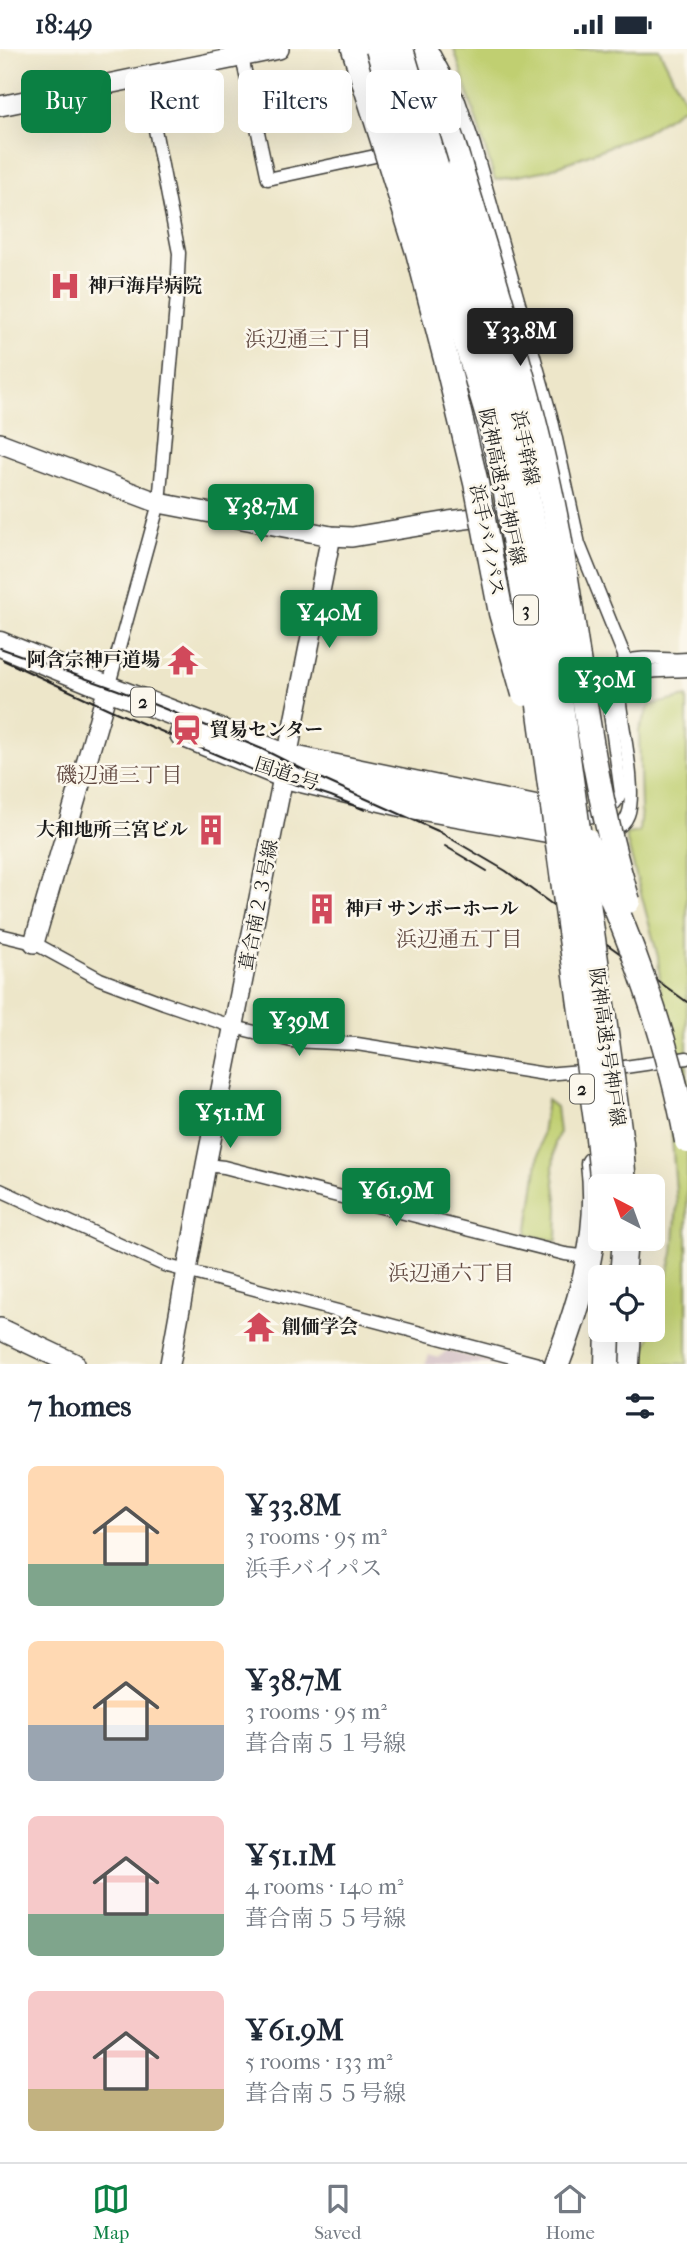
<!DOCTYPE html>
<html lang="en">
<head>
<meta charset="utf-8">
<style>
  :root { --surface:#fff; --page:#f6f6f7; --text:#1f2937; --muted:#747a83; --line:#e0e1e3; --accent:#0b8043 }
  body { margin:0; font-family:"IM FELL French Canon","Noto Serif JP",serif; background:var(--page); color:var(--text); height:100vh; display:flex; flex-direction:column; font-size:26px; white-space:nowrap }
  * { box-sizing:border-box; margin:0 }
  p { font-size:23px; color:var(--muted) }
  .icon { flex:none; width:38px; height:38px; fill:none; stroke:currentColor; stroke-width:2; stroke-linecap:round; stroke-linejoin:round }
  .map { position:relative; height:1315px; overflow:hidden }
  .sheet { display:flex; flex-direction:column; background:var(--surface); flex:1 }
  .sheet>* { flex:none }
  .top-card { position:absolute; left:21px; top:21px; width:646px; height:63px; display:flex; gap:14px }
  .needle { width:46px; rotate:319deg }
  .tools { position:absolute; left:588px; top:1125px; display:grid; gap:14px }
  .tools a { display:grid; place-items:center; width:77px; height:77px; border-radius:10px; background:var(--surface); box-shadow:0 7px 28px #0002; font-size:35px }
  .price { position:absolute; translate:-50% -60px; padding:0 16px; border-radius:7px; background:var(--accent); color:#fff; font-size:23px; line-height:46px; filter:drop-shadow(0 2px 4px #0008) }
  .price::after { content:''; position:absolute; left:50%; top:42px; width:21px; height:16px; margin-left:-10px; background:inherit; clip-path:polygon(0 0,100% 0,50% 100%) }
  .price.selected { background:#222; color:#fff }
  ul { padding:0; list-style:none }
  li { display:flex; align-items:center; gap:21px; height:175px; padding:0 28px }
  li span { display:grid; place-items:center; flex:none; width:196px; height:140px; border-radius:10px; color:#555 }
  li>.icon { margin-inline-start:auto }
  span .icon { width:84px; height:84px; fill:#fffc; stroke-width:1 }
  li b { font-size:30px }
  h2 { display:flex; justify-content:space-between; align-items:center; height:84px; padding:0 28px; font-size:30px }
  .tag { padding:0 24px; border-radius:10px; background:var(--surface); box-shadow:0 7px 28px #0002; font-size:24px; line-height:63px }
  .tag.selected { background:var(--accent); color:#fff }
  .status { display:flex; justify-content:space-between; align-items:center; height:49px; padding:0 35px; background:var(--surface); direction:ltr }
  .status svg { height:19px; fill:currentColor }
  .menu { display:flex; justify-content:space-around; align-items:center; height:98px; border-top:2px solid var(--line); background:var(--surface); font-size:19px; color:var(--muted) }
  .menu a { display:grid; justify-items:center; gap:4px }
  .menu .selected { color:var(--accent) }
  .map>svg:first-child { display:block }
</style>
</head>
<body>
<div class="status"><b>18:49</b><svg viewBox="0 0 49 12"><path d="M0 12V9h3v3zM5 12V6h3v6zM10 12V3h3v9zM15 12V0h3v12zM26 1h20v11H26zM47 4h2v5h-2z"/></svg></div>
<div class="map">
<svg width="687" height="1315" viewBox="0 0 687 1315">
  <rect width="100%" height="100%" fill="#fbf7ec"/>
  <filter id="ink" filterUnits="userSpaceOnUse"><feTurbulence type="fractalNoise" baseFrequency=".0143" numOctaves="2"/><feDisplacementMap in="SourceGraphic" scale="14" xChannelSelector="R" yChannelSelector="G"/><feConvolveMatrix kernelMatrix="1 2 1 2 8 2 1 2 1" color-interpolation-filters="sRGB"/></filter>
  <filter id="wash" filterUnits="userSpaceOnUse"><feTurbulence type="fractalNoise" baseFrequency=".00686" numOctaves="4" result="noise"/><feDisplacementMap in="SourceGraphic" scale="28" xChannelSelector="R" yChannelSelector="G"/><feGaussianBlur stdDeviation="1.57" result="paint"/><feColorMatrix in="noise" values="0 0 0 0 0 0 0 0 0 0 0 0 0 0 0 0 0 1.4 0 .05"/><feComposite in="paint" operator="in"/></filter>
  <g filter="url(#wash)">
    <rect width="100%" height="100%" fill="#ede6c9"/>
    <polygon fill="#d2bec4" points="446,1302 504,1315 425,1315 429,1306 438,1309"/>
    <g fill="#c0cf71" stroke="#6e7646" stroke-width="2">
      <polygon points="454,0 659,0 687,56 644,84 548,121 495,131"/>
      <polygon points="687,648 687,1315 640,1315 653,1281 673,1204 677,1155 658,908 625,785 639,783 641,760 639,681 650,656"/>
      <polygon points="547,1051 556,1058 559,1084 555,1094 553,1120 558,1158 557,1192 527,1186"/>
    </g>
  </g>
  <g filter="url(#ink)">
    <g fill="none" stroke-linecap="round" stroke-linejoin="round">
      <g stroke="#3b3a36" stroke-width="15">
        <g id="street">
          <polyline points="431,0 459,52 474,96 551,367 579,495 624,606 627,633"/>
          <polyline points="242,8 268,130 389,104"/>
          <polyline points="108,639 159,454 177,246 179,204 145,29"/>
          <path d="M 581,768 C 598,769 614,760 621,744 L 607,643 C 616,595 655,614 687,610"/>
          <path d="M 609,784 C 617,780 625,775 628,766 C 637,743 623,682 620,655 C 618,616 660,623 687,621"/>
          <polyline points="0,886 34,894 100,930 164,954 234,978 292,992 357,995 545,1025 618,1019 687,1009"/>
          <polyline points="206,1116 224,1118 565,1205 589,1208"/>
          <polyline points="0,1141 164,1216 538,1315"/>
        </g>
      </g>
      <g stroke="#3b3a36" stroke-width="22">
        <g id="secondary">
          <polyline points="0,57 279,0"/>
          <polyline points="0,394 159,454 331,487 352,488 449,472 522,463"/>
          <polyline points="34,894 108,639"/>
          <polyline points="170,1315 206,1116 331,487"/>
        </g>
      </g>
      <g stroke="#3b3a36" stroke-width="24">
        <g id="primary">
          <polyline points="459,321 490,413"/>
          <polyline points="0,1280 74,1315"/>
        </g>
      </g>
      <g stroke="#3b3a36" stroke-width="27">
        <g id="highway">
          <polyline points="354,0 365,35"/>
          <polyline points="420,0 437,44 460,117"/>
          <polyline points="0,595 108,639 288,708 574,767"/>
          <polyline points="182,685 285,727 406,756 576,786"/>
          <polyline points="622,1228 625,1190"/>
          <path d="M 557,1315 C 581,1252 602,1183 593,1115"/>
          <polyline points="627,1315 629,1281"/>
        </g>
      </g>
      <use href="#street" stroke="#fff" stroke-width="12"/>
      <use href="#secondary" stroke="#fff" stroke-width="19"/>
      <use href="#primary" stroke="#fff" stroke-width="21"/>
      <use href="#highway" stroke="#fff" stroke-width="24"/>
      <g stroke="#1c1c1c" stroke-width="2">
        <polyline points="0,599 118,641 190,670 262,700 324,731 438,782 506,822 687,953"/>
        <polyline points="3,611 111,661 255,722 331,747 365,761"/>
        <polyline points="445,797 487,822"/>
      </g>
      <g stroke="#3b3a36" stroke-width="27" stroke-linecap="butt">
        <g id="highway-bridge">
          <polyline points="378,0 492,380 506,444 524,547 597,1079 603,1138"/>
          <polyline points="401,0 508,357 542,518 621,1094 624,1138"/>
          <polyline points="365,35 418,203 447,314 476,434 501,564 524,645"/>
          <path d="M 460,117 C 496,237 535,357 558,481 C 580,605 590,732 628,852"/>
          <path d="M 586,791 C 629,883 669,992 687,1092"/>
          <polyline points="607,1315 608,1281"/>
        </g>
      </g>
      <use href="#highway-bridge" stroke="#fff" stroke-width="24"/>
    </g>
  </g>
  <defs>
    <g id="hospital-bare" transform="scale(2.415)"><path d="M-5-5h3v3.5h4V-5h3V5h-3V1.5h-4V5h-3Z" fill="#d1495b" stroke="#fbf7ec" stroke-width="2.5" paint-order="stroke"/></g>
    <g id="temple-bare" transform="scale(2.415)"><path d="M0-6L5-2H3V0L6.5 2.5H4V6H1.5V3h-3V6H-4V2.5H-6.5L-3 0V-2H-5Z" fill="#d1495b" stroke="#fbf7ec" stroke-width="2.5" paint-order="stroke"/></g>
    <g id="station-bare" transform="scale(2.415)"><path d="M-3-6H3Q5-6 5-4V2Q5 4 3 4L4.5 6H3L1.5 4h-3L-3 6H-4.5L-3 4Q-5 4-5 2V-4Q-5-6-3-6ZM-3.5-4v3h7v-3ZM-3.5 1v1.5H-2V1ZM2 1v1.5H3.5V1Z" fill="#d1495b" stroke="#fbf7ec" stroke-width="2.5" paint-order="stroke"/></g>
    <g id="building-bare" transform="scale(2.415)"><path d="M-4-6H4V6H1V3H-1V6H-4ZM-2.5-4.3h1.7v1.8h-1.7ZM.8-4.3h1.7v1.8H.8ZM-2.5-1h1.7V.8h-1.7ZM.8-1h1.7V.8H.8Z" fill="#d1495b" stroke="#fbf7ec" stroke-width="2.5" paint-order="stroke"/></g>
  </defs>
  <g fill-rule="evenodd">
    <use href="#hospital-bare" x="65" y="237"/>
    <use href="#temple-bare" x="183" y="611"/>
    <use href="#station-bare" x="187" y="681"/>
    <use href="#building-bare" x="211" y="781"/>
    <use href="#building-bare" x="322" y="860"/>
    <use href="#temple-bare" x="259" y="1278"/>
  </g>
  <g text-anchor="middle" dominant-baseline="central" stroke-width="5" stroke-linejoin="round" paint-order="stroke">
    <g fill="#fbf7ec" stroke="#5f5e5a" stroke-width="2">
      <rect x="514" y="546.5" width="24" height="29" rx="5"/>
      <rect x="131" y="638.5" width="24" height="29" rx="5"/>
      <rect x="570" y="1025.5" width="24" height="29" rx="5"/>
    </g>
    <g font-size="18" font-weight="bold" fill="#1c1c1c">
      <text x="526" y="561">3</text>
      <text x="143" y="653">2</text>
      <text x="582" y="1040">2</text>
    </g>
    <g font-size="19" font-weight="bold" fill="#1c1c1c" stroke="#fbf7ec" text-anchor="start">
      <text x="88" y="237">神戸海岸病院</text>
      <text x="160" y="611" text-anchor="end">阿含宗神戸道場</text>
      <text x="210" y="681">貿易センター</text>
      <text x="188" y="781" text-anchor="end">大和地所三宮ビル</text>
      <text x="345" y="860">神戸 サンボーホール</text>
      <text x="282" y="1278">創価学会</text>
    </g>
    <g font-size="19" fill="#1c1c1c" stroke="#fbf7ec">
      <text transform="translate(525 399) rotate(79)">浜手幹線</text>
      <text transform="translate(502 438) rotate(78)">阪神高速3号神戸線</text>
      <text transform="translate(487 491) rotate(79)">浜手バイパス</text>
      <text transform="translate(287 725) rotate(18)">国道2号</text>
      <text transform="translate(259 856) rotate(-79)">葺合南２３号線</text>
      <text transform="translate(607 998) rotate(82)">阪神高速3号神戸線</text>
    </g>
    <g font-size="21" fill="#614941" stroke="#fbf7ec">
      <text x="308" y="290">浜辺通三丁目</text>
      <text x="119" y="726">磯辺通三丁目</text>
      <text x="459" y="890">浜辺通五丁目</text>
      <text x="451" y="1224">浜辺通六丁目</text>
    </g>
  </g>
</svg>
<div class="tools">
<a><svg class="needle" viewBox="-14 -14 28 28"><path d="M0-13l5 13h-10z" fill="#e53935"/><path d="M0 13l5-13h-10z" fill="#747a83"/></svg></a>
<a><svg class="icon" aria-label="locate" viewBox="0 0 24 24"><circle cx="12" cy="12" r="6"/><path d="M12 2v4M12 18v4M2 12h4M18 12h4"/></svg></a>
</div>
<b class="price selected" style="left:520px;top:319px">¥33.8M</b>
<b class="price" style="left:261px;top:495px">¥38.7M</b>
<b class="price" style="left:329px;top:601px">¥40M</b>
<b class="price" style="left:605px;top:668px">¥30M</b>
<b class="price" style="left:299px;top:1009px">¥39M</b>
<b class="price" style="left:230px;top:1101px">¥51.1M</b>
<b class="price" style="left:396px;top:1179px">¥61.9M</b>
<div class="top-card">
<a class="tag selected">Buy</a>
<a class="tag">Rent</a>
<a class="tag">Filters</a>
<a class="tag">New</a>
</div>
</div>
<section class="sheet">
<h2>7 homes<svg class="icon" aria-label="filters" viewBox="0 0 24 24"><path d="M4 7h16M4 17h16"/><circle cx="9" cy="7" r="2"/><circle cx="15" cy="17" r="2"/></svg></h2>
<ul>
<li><span style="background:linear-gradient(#ffd9b3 70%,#7fa58c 0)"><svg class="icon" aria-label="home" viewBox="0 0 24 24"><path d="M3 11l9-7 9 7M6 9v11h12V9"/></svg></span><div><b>¥33.8M</b><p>3 rooms · 95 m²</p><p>浜手バイパス</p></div></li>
<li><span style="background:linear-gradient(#ffd9b3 60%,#9aa5b1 0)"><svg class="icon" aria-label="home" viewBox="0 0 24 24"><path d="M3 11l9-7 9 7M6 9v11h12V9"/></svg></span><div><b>¥38.7M</b><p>3 rooms · 95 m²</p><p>葺合南５１号線</p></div></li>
<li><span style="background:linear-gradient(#f6c9c9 70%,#7fa58c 0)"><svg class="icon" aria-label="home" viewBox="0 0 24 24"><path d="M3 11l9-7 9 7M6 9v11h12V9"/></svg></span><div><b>¥51.1M</b><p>4 rooms · 140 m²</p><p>葺合南５５号線</p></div></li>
<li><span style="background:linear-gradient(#f6c9c9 70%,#c2b280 0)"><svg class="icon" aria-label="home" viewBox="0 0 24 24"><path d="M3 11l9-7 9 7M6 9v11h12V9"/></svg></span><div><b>¥61.9M</b><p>5 rooms · 133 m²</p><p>葺合南５５号線</p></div></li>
</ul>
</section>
<nav class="menu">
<a class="selected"><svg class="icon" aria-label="map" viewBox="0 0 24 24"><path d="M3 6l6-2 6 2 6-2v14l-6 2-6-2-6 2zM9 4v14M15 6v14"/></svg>Map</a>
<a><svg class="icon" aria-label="saved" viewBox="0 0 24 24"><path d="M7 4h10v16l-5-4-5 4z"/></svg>Saved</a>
<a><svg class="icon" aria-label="home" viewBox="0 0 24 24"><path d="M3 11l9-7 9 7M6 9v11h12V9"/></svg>Home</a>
</nav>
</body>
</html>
